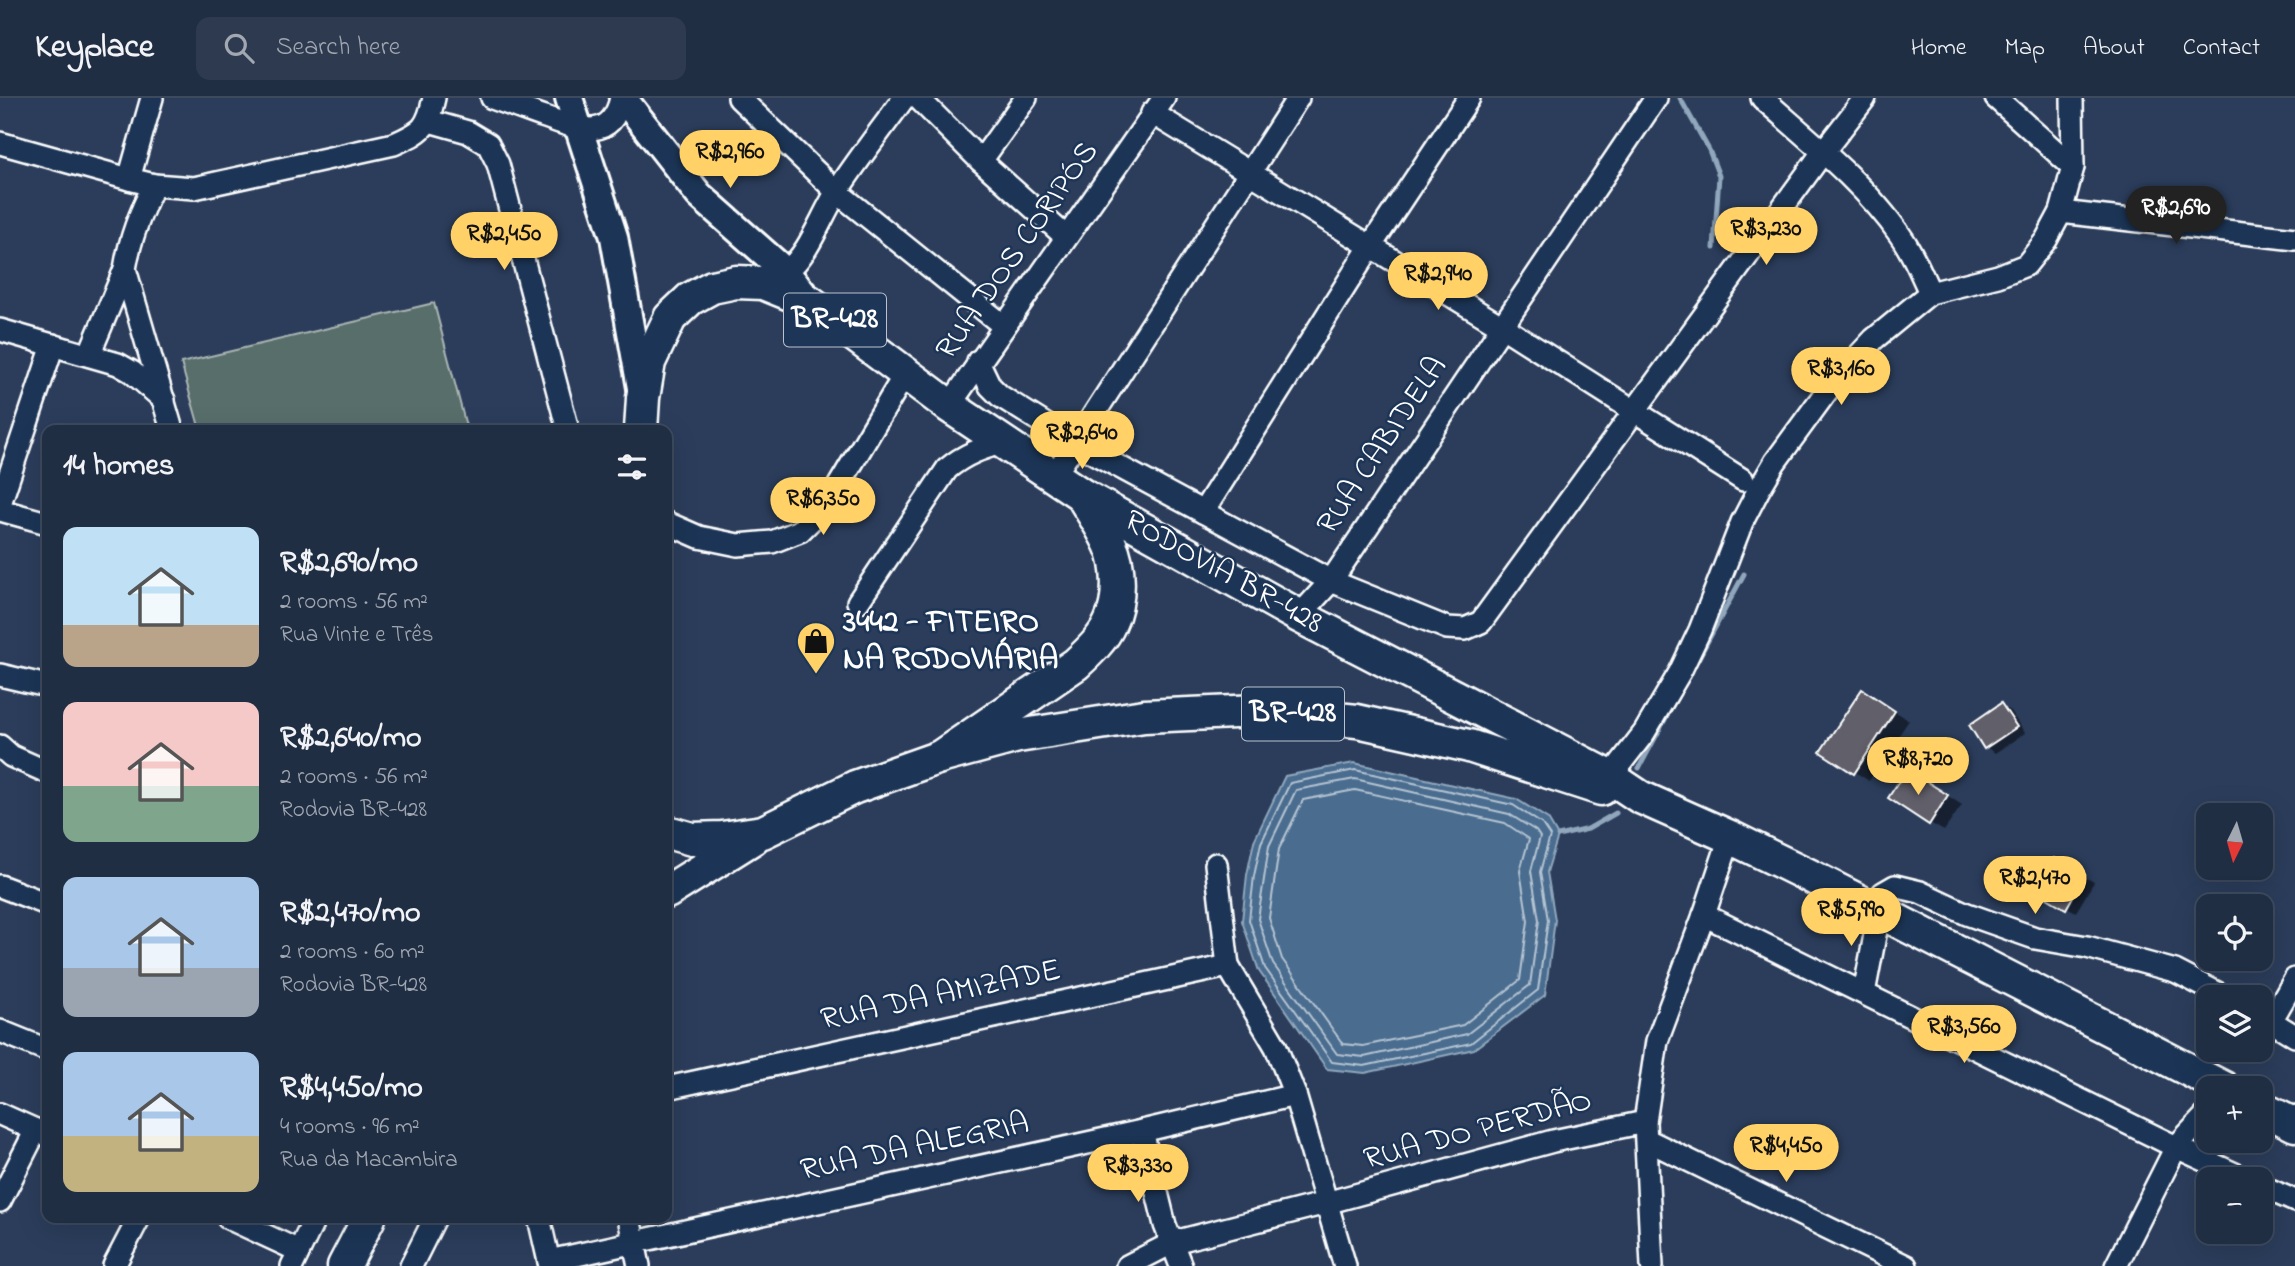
<!DOCTYPE html>
<html lang="en">
<head>
<meta charset="utf-8">
<style>
  :root { --surface:#202e44; --page:#2d3a4f; --text:#f1f3f6; --muted:#a2a8b2; --line:#3d4a5d; --accent:#ffd166 }
  body { margin:0; font-family:"Indie Flower",sans-serif; background:var(--page); color:var(--text); height:100vh; display:flex; flex-direction:column; font-size:26px; white-space:nowrap }
  * { box-sizing:border-box; margin:0 }
  p { font-size:23px; color:var(--muted) }
  .icon { flex:none; width:38px; height:38px; fill:none; stroke:currentColor; stroke-width:2; stroke-linecap:round; stroke-linejoin:round }
  .map { position:relative; flex:1; overflow:hidden }
  .details { position:absolute; left:42px; top:327px; width:630px; height:798px; display:flex; flex-direction:column; background:var(--surface); border-radius:14px; box-shadow:0 7px 28px #0002,0 0 0 2px var(--line) }
  .details>* { flex:none }
  .needle { width:46px; rotate:185deg }
  .tools { position:absolute; left:2196px; top:705px; display:grid; gap:14px }
  .tools a { display:grid; place-items:center; width:77px; height:77px; border-radius:14px; background:var(--surface); box-shadow:0 7px 28px #0002,0 0 0 2px var(--line); font-size:35px }
  .price { position:absolute; translate:-50% -60px; padding:0 16px; border-radius:24px; background:var(--accent); color:#111; font-size:23px; line-height:46px; filter:drop-shadow(0 2px 4px #0008) }
  .price::after { content:''; position:absolute; left:50%; top:42px; width:21px; height:16px; margin-left:-10px; background:inherit; clip-path:polygon(0 0,100% 0,50% 100%) }
  .price.on { background:#222; color:#fff }
  ul { padding:0; list-style:none }
  li { display:flex; align-items:center; gap:21px; height:175px; padding:0 21px }
  li span { display:grid; place-items:center; flex:none; width:196px; height:140px; border-radius:14px; color:#555 }
  li>.icon { margin-inline-start:auto }
  span .icon { width:84px; height:84px; fill:#fffc; stroke-width:1 }
  li b { font-size:30px }
  h2 { display:flex; justify-content:space-between; align-items:center; height:84px; padding:0 21px; font-size:30px }
  header { display:flex; align-items:center; gap:42px; box-sizing:border-box; height:98px; padding:0 35px; background:var(--surface); border-bottom:2px solid var(--line) }
  header strong { font-size:33px }
  nav { display:flex; gap:38px; margin-inline-start:auto; font-size:24px }
  .search { width:490px; height:63px; background:var(--page); display:flex; align-items:center; gap:18px; box-sizing:border-box; padding:0 24px; border-radius:14px; color:var(--muted); font-size:26px }
  .map>svg:first-child { display:block }
</style>
</head>
<body>
<header>
<strong>Keyplace</strong>
<div class="search"><svg class="icon" aria-label="search" viewBox="0 0 24 24"><circle cx="10" cy="10" r="6"/><path d="M15 15l6 6"/></svg>Search here</div>
<nav><a>Home</a><a>Map</a><a>About</a><a>Contact</a></nav>
</header>
<div class="map">
<svg width="2295" height="1168" viewBox="0 0 2295 1168">
  <rect width="100%" height="100%" fill="#2b3d5b"/>
  <filter id="ink" filterUnits="userSpaceOnUse"><feTurbulence type="fractalNoise" baseFrequency=".0143" numOctaves="2"/><feDisplacementMap in="SourceGraphic" scale="14" xChannelSelector="R" yChannelSelector="G"/><feConvolveMatrix kernelMatrix="1 2 1 2 8 2 1 2 1" color-interpolation-filters="sRGB"/></filter>
  <g filter="url(#ink)">
    <polygon fill="#586e6a" stroke="#acb6b4" stroke-width="2" points="434,205 467,332 200,332 181,265"/>
    <polygon fill="#486c8f" stroke="#91a7bc" stroke-width="2" points="1354,665 1516,701 1548,721 1558,738 1547,774 1555,822 1545,897 1474,951 1365,975 1327,971 1259,873 1242,823 1247,777 1254,743 1285,678"/>
    <g fill="#0007">
      <polygon points="1876,602 1909,622 1869,683 1855,674"/>
      <polygon points="2001,607 2010,613 2025,635 1995,655 1986,649"/>
      <polygon points="1922,681 1962,707 1944,733 1930,725"/>
      <polygon points="2054,762 2094,784 2076,814 2037,793"/>
    </g>
    <g fill="none" stroke-linecap="round" stroke-linejoin="round">
      <g stroke="#b6c4d2" stroke-width="2">
        <polygon points="1355,672 1513,707 1542,726 1550,738 1540,774 1548,822 1538,892 1471,945 1364,968 1332,964 1265,870 1249,822 1254,778 1261,745 1290,685"/>
        <polygon points="1355,681 1509,716 1536,733 1540,739 1531,773 1539,822 1530,887 1467,936 1364,959 1337,956 1273,866 1258,821 1269,748 1296,692"/>
        <polygon points="1355,692 1505,725 1529,741 1520,773 1528,823 1520,882 1463,927 1363,948 1343,946 1282,861 1269,820 1279,751 1303,702"/>
      </g>
      <g stroke="#91a7bc" stroke-width="5">
        <polyline points="1680,0 1709,52 1719,78 1714,150"/>
        <polyline points="1697,563 1744,476"/>
        <polyline points="1639,670 1677,599"/>
        <polyline points="1558,738 1588,731 1616,715"/>
      </g>
    </g>
    <g fill="#615f6b" stroke="#fff" stroke-width="2">
      <polygon points="1862,591 1895,613 1854,676 1820,654"/>
      <polygon points="2001,605 2017,629 1984,651 1969,627"/>
      <polygon points="1907,671 1948,697 1929,727 1888,700"/>
      <polygon points="2054,760 2085,777 2066,811 2035,793"/>
    </g>
    <g fill="none" stroke-linecap="round" stroke-linejoin="round">
      <g stroke="#fff" stroke-width="26">
        <g id="minor">
          <path d="M 492,0 C 510,6 527,13 545,19 C 576,30 611,46 621,0"/>
          <polyline points="739,0 837,94 1004,228"/>
          <polyline points="918,0 981,63 1066,139"/>
          <path d="M 1762,0 C 1808,41 1865,86 1900,137 C 1913,155 1921,175 1930,195"/>
          <polyline points="1996,0 2073,69"/>
          <polyline points="1152,15 1501,228 1743,382"/>
          <polyline points="429,23 468,34 488,46 498,66 568,332"/>
          <path d="M 0,45 L 129,81 L 154,87 L 194,90 L 394,46 C 423,33 427,31 434,0"/>
          <polyline points="981,63 1026,0"/>
          <polyline points="129,81 152,0"/>
          <path d="M 154,87 C 140,115 130,140 125,171 L 172,332"/>
          <polyline points="2061,114 2295,141"/>
          <path d="M 786,174 C 811,153 820,120 838,92 C 858,61 882,31 904,0"/>
          <polyline points="0,232 118,266 132,274 164,302"/>
          <polyline points="89,257 125,171"/>
          <polyline points="978,263 990,288 1000,298 1075,345 1331,483 1447,530 1465,531 1481,524 1823,54 1865,0"/>
          <polyline points="949,308 1164,0"/>
          <polyline points="1054,378 1298,0"/>
          <polyline points="0,406 53,247"/>
          <polyline points="0,412 47,425"/>
          <polyline points="1203,414 1370,149 1469,0"/>
          <polyline points="667,425 699,439 738,447 772,444 800,433 829,404 905,276"/>
          <path d="M 858,504 L 947,371 C 965,356 982,350 1005,344"/>
          <polyline points="1299,518 1331,483 1656,0"/>
          <polyline points="0,577 47,588"/>
          <polyline points="0,648 11,658 47,674"/>
          <polyline points="1610,679 1644,635 1680,574 1700,532 1742,424 1758,393 1775,364 1832,286 1874,241 1930,195 1998,178 2026,167 2046,142 2061,114 2073,69 2072,0"/>
          <polyline points="1216,766 1228,868 1276,949 1295,997 1345,1168"/>
          <polyline points="0,788 47,806"/>
          <polyline points="1704,817 2176,1049 2208,1015"/>
          <polyline points="1864,895 1883,795 1895,788 1920,794 1967,816 2035,840 2087,849 2175,873 2227,900"/>
          <polyline points="2261,917 2295,938"/>
          <polyline points="2271,923 2295,881"/>
          <polyline points="0,933 47,952"/>
          <polyline points="667,990 1228,868"/>
          <polyline points="0,1016 47,1037"/>
          <polyline points="1142,1033 1165,1127 1181,1168"/>
          <polyline points="1647,1042 1906,1168"/>
          <polyline points="2261,1088 2295,1103"/>
          <polyline points="0,1103 36,1032"/>
          <polyline points="228,1120 299,1153"/>
          <polyline points="539,1120 550,1168"/>
          <polyline points="629,1120 639,1168"/>
          <polyline points="549,1163 1142,1033 1295,997"/>
          <polyline points="114,1168 139,1120"/>
          <polyline points="292,1168 315,1120"/>
          <polyline points="411,1168 435,1120"/>
          <polyline points="1127,1168 1174,1144 1326,1105 1553,1043 1645,1024"/>
          <polyline points="1652,1168 1645,1024 1657,943 1704,817 1730,739"/>
          <polyline points="2116,1168 2176,1049 2248,1082"/>
        </g>
      </g>
      <g stroke="#fff" stroke-width="32">
        <g id="major">
          <polyline points="569,0 614,139 641,290"/>
          <polyline points="623,0 699,97 786,174 810,204"/>
        </g>
      </g>
      <g stroke="#fff" stroke-width="37">
        <g id="highway">
          <polyline points="641,332 643,300 649,264 670,220 690,201 712,189 736,184 763,185 810,204 949,308 1082,397 1299,518 1610,679 1640,699 1730,739 1808,777 2224,990"/>
          <polyline points="940,659 1018,638 1144,618 1258,613 1357,623 1469,648 1601,691"/>
          <path d="M 667,734 L 692,741 L 722,740 L 763,734 L 855,689 L 940,659 L 1076,566 C 1089,554 1103,541 1110,525 C 1121,503 1120,467 1110,446 C 1102,429 1092,414 1083,399"/>
          <polyline points="667,794 753,740"/>
          <polyline points="2261,1010 2295,1027"/>
          <polyline points="344,1168 369,1120"/>
        </g>
      </g>
      <use href="#minor" stroke="#1d3557" stroke-width="21"/>
      <use href="#major" stroke="#1d3557" stroke-width="26"/>
      <use href="#highway" stroke="#1d3557" stroke-width="32"/>
    </g>
  </g>
  <defs>
    <g id="shop-pin" transform="scale(2.0125)"><path d="M0 17L-7.5 6A9.5 9.5 0 1 1 7.5 6Z" fill="#ffd166" stroke="#1d3557"/><path d="M-5-2.5h2.3a2.7 3.5 0 0 1 5.4 0H5L5.5 6h-11ZM-1.5-2.5h3a1.5 2.3 0 0 0-3 0Z" fill="#111"/></g>
  </defs>
  <g fill-rule="evenodd">
    <use href="#shop-pin" x="816" y="543"/>
  </g>
  <g text-anchor="middle" dominant-baseline="central" stroke-width="5" stroke-linejoin="round" paint-order="stroke">
    <g fill="#1d3557" stroke="#bbc2cd" stroke-width="2">
      <rect x="784" y="195.5" width="102" height="53" rx="5"/>
      <rect x="1242" y="589.5" width="102" height="53" rx="5"/>
    </g>
    <g font-size="30" font-weight="bold" fill="#fff">
      <text x="835" y="222">BR-428</text>
      <text x="1293" y="616">BR-428</text>
    </g>
    <g font-size="32" fill="#fff" stroke="#1d3557">
      <text transform="translate(1018 153) rotate(-55)">RUA DOS CORIPÓS</text>
      <text transform="translate(1383 348) rotate(-56)">RUA CABIDELA</text>
      <text transform="translate(1223 475) rotate(29)">RODOVIA BR-428</text>
      <text transform="translate(941 898) rotate(-12)">RUA DA AMIZADE</text>
      <text transform="translate(1478 1033) rotate(-15)">RUA DO PERDÃO</text>
      <text transform="translate(915 1050) rotate(-12)">RUA DA ALEGRIA</text>
    </g>
    <g font-size="32" font-weight="bold" fill="#fff" stroke="#1d3557" text-anchor="start">
      <text x="843" y="525">3442 - FITEIRO<tspan x="843" dy="37">NA RODOVIÁRIA</tspan></text>
    </g>
  </g>
</svg>
<div class="tools">
<a><svg class="needle" viewBox="-14 -14 28 28"><path d="M0-13l5 13h-10z" fill="#e53935"/><path d="M0 13l5-13h-10z" fill="#a2a8b2"/></svg></a>
<a><svg class="icon" aria-label="locate" viewBox="0 0 24 24"><circle cx="12" cy="12" r="6"/><path d="M12 2v4M12 18v4M2 12h4M18 12h4"/></svg></a>
<a><svg class="icon" aria-label="layers" viewBox="0 0 24 24"><path d="M12 4l9 5-9 5-9-5zM3 14l9 5 9-5"/></svg></a>
<a>+</a>
<a>−</a>
</div>
<b class="price" style="left:730px;top:92px">R$2,960</b>
<b class="price on" style="left:2176px;top:148px">R$2,690</b>
<b class="price" style="left:1766px;top:169px">R$3,230</b>
<b class="price" style="left:504px;top:174px">R$2,450</b>
<b class="price" style="left:1438px;top:214px">R$2,940</b>
<b class="price" style="left:1841px;top:309px">R$3,160</b>
<b class="price" style="left:1082px;top:373px">R$2,640</b>
<b class="price" style="left:823px;top:439px">R$6,350</b>
<b class="price" style="left:1918px;top:699px">R$8,720</b>
<b class="price" style="left:2035px;top:818px">R$2,470</b>
<b class="price" style="left:1851px;top:850px">R$5,990</b>
<b class="price" style="left:1964px;top:967px">R$3,560</b>
<b class="price" style="left:1786px;top:1086px">R$4,450</b>
<b class="price" style="left:1138px;top:1106px">R$3,330</b>
<section class="details">
<h2>14 homes<svg class="icon" aria-label="filters" viewBox="0 0 24 24"><path d="M4 7h16M4 17h16"/><circle cx="9" cy="7" r="2"/><circle cx="15" cy="17" r="2"/></svg></h2>
<ul>
<li><span style="background:linear-gradient(#bfe0f5 70%,#b9a48a 0)"><svg class="icon" aria-label="home" viewBox="0 0 24 24"><path d="M3 11l9-7 9 7M6 9v11h12V9"/></svg></span><div><b>R$2,690/mo</b><p>2 rooms · 56 m²</p><p>Rua Vinte e Três</p></div></li>
<li><span style="background:linear-gradient(#f6c9c9 60%,#7fa58c 0)"><svg class="icon" aria-label="home" viewBox="0 0 24 24"><path d="M3 11l9-7 9 7M6 9v11h12V9"/></svg></span><div><b>R$2,640/mo</b><p>2 rooms · 56 m²</p><p>Rodovia BR-428</p></div></li>
<li><span style="background:linear-gradient(#a9c7e8 65%,#9aa5b1 0)"><svg class="icon" aria-label="home" viewBox="0 0 24 24"><path d="M3 11l9-7 9 7M6 9v11h12V9"/></svg></span><div><b>R$2,470/mo</b><p>2 rooms · 60 m²</p><p>Rodovia BR-428</p></div></li>
<li><span style="background:linear-gradient(#a9c7e8 60%,#c2b280 0)"><svg class="icon" aria-label="home" viewBox="0 0 24 24"><path d="M3 11l9-7 9 7M6 9v11h12V9"/></svg></span><div><b>R$4,450/mo</b><p>4 rooms · 96 m²</p><p>Rua da Macambira</p></div></li>
</ul>
</section>
</div>
</body>
</html>
